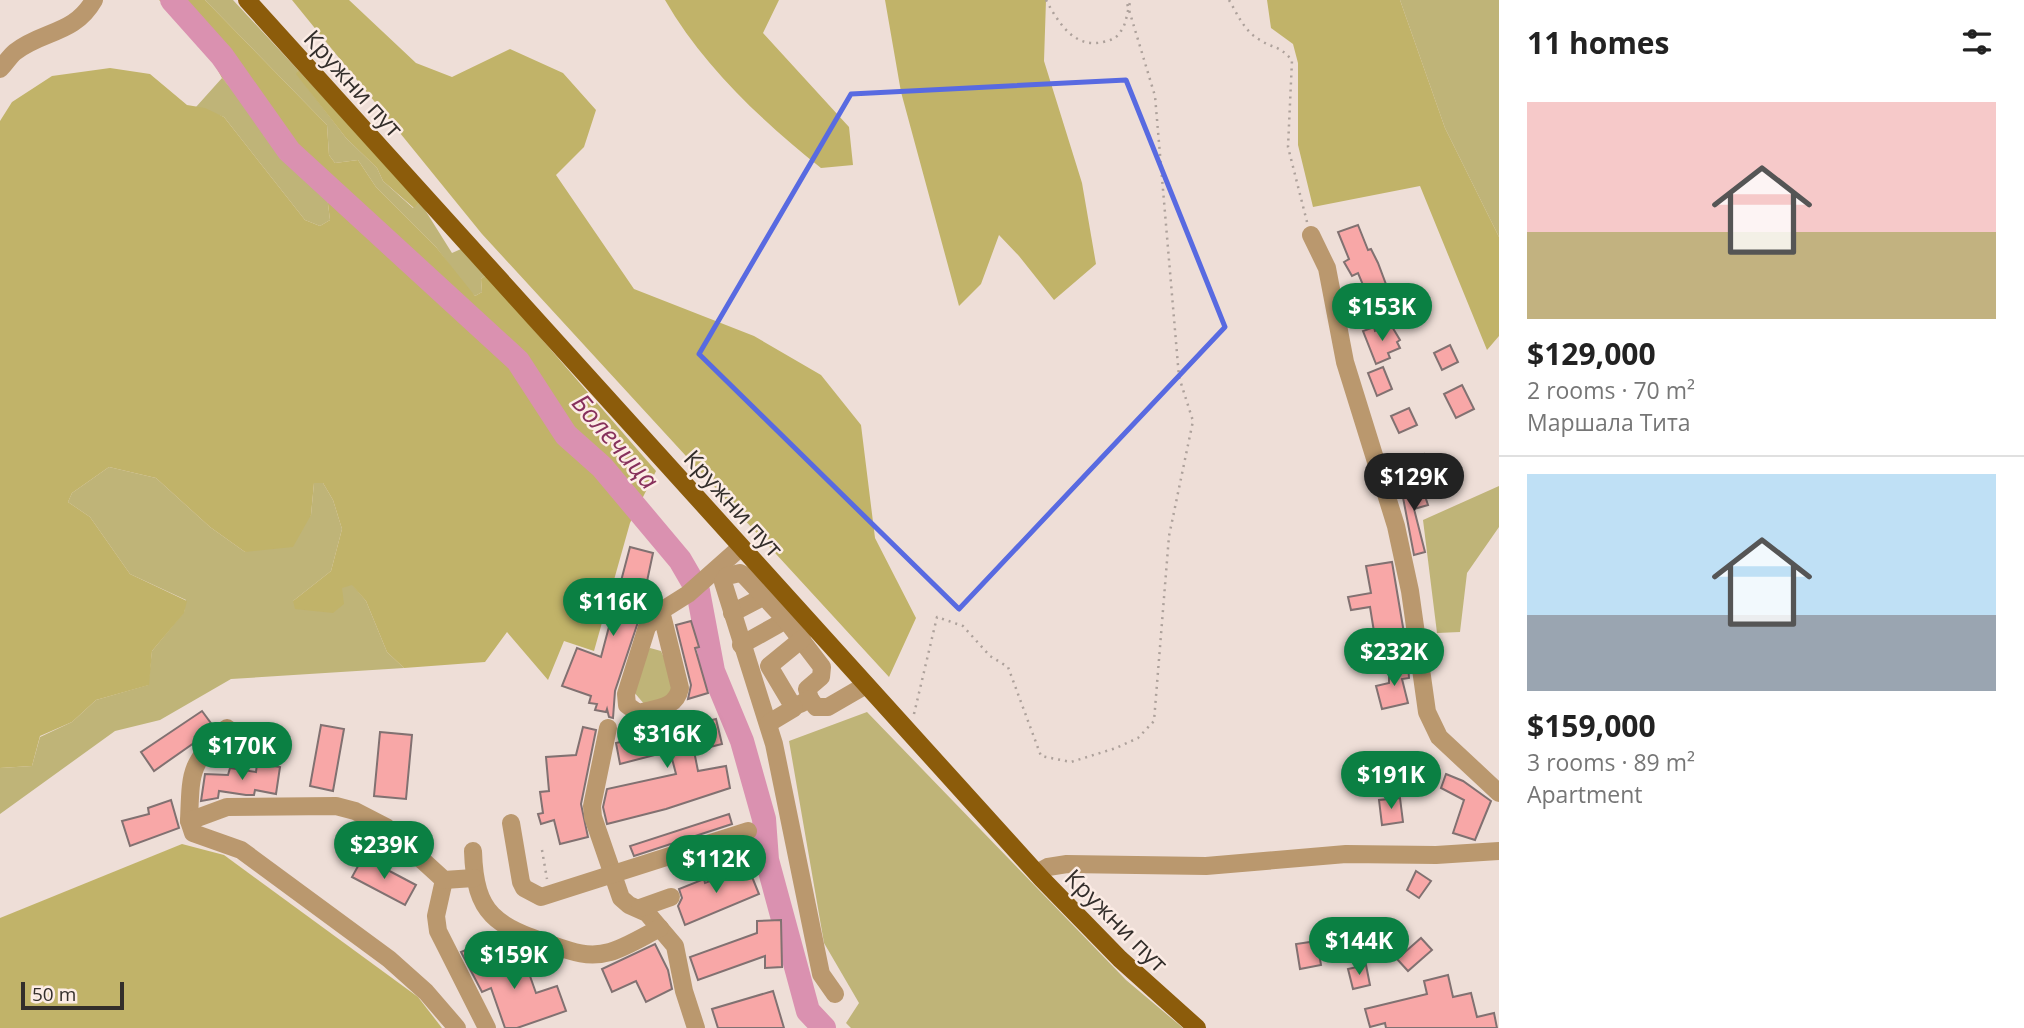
<!DOCTYPE html>
<html lang="en">
<head>
<meta charset="utf-8">
<style>
  :root { --surface:#fff; --page:#f2f2f2; --text:#222; --muted:#767676; --line:#e0e0e0; --accent:#0b8043 }
  body { margin:0; font-family:"Open Sans",sans-serif; background:var(--page); color:var(--text); height:100vh; display:flex; flex-direction:column; font-size:26px; white-space:nowrap }
  * { box-sizing:border-box; margin:0 }
  p { font-size:23px; color:var(--muted) }
  .icon { flex:none; width:38px; height:38px; fill:none; stroke:currentColor; stroke-width:2; stroke-linecap:round; stroke-linejoin:round }
  .map { position:relative; flex:1; overflow:hidden }
  .drawer { display:flex; flex-direction:column; background:var(--surface); width:525px }
  .drawer>* { flex:none }
  .scale { position:absolute; left:21px; bottom:18px; width:103px; box-sizing:border-box; padding-left:7px; border:4px solid #332e2b; border-top:0; font-size:19px; line-height:24px; white-space:nowrap; color:#332e2b; -webkit-text-stroke:5px #fcece5; paint-order:stroke }
  .price { position:absolute; translate:-50% -60px; padding:0 16px; border-radius:24px; background:var(--accent); color:#fff; font-size:23px; line-height:46px; filter:drop-shadow(0 2px 4px #0008) }
  .price::after { content:''; position:absolute; left:50%; top:42px; width:21px; height:16px; margin-left:-10px; background:inherit; clip-path:polygon(0 0,100% 0,50% 100%) }
  .price.active { background:#222; color:#fff }
  ul { padding:0; list-style:none }
  li { display:grid; align-content:center; gap:14px; height:371px; padding:0 28px }
  li+li { border-top:2px solid var(--line) }
  li span { display:grid; place-items:center; height:217px; border-radius:0px; color:#555 }
  li>.icon { margin-inline-start:auto }
  span .icon { width:126px; height:126px; fill:#fffc; stroke-width:1 }
  li b { font-size:30px }
  h2 { display:flex; justify-content:space-between; align-items:center; height:84px; padding:0 28px; font-size:30px }
  main { display:flex; flex:1; min-height:0 }
  .map>svg:first-child { display:block }
</style>
</head>
<body>
<main>
<div class="map">
<svg width="1499" height="1028" viewBox="0 0 1499 1028">
  <rect width="100%" height="100%" fill="#eeded7"/>
  <g fill="#bfb478">
    <polygon points="205,0 233,0 298,70 297,74 346,138 377,168 383,181 413,208 420,202 452,253 461,249 486,275 481,279 482,292 475,296 468,290 436,247 376,187 358,160 335,163 329,155 327,125"/>
    <polygon points="1400,0 1499,0 1499,237 1445,128"/>
    <polygon points="222,78 291,157 326,188 330,220 320,226 305,220 224,117 196,107"/>
    <polygon points="109,467 156,478 210,527 245,552 311,515 314,483 323,483 333,500 342,529 331,571 293,601 352,584 366,601 387,652 404,668 231,679 160,720 115,731 0,814 0,768 32,766 40,737 72,722 96,700 148,685 152,651 184,612 186,600 130,574 90,517 68,502 72,493"/>
    <polygon points="1499,486 1499,527 1467,573 1460,632 1437,633 1423,520"/>
    <polygon points="650,648 661,651 675,683 669,699 645,705 633,691 645,652"/>
    <polygon points="867,712 1126,980 1183,1028 851,1028 846,1023 859,1003 824,943 789,741"/>
  </g>
  <g fill="#c1b369">
    <polygon points="159,0 205,0 327,125 329,155 335,163 358,160 376,187 436,247 475,296 482,292 481,279 486,275 656,471 630,523 594,651 564,641 548,680 507,632 485,662 404,668 387,652 366,601 352,585 342,588 344,604 333,613 295,609 293,601 331,571 342,529 333,500 323,483 314,483 311,515 293,547 245,552 210,527 156,478 109,467 72,493 68,502 90,517 130,574 187,601 184,613 152,651 149,685 96,700 72,722 40,736 32,766 0,768 0,121 12,102 52,76 110,68 150,74 187,105 205,108 224,117 305,220 320,226 330,220 326,188 291,157 222,78 202,41"/>
    <polygon points="292,0 349,0 416,63 452,77 510,49 563,73 596,110 584,147 556,175 634,289 754,336 821,375 861,425 875,538 916,618 889,677 482,234"/>
    <path d="M 665,0 L 779,0 L 763,33 L 849,127 L 853,165 L 821,168 C 762,121 703,66 665,0 Z"/>
    <polygon points="885,0 1046,0 1044,61 1082,183 1096,264 1054,300 1019,256 999,235 981,284 959,306 901,92"/>
    <polygon points="1267,0 1400,0 1445,128 1499,237 1499,336 1487,350 1420,186 1313,207 1298,145 1298,63 1293,44 1271,28"/>
    <polygon points="298,70 420,202 414,208 383,181 377,168 346,138 296,74"/>
    <polygon points="182,844 224,855 418,997 442,1028 0,1028 0,918"/>
  </g>
  <g fill="none" stroke-linecap="round" stroke-linejoin="round">
    <polyline stroke="#da91b0" stroke-width="24" points="172,0 222,56 289,151 518,361 566,435 602,467 680,560 698,591 713,671 742,741 764,819 767,860 808,1011 824,1028"/>
  </g>
  <g fill="#f8a7a7" stroke="#817171" stroke-width="2">
    <polygon points="1358,225 1368,250 1371,249 1378,263 1390,295 1371,304 1358,273 1352,276 1344,262 1349,259 1338,232"/>
    <polygon points="1391,325 1400,340 1397,342 1400,348 1388,353 1390,358 1376,364 1363,331 1374,327 1375,331"/>
    <polygon points="1450,345 1458,362 1442,370 1434,353"/>
    <polygon points="1383,367 1392,389 1377,396 1368,373"/>
    <polygon points="1462,385 1474,409 1456,418 1444,394"/>
    <polygon points="1409,408 1417,425 1399,433 1391,416"/>
    <polygon points="1424,454 1429,470 1410,476 1405,460"/>
    <polygon points="1420,481 1428,505 1414,509 1425,552 1414,555 1401,487"/>
    <polygon points="630,547 653,553 639,619 615,691 613,718 609,717 607,709 606,712 595,710 597,704 589,703 591,696 562,686 577,648 601,657"/>
    <polygon points="1392,562 1405,639 1376,644 1370,607 1351,610 1348,597 1371,593 1366,566"/>
    <polygon points="691,621 699,647 695,648 708,693 688,699 691,685 676,625"/>
    <polygon points="1393,665 1408,665 1409,678 1402,679 1408,703 1382,709 1376,686 1389,683 1389,668"/>
    <polygon points="202,711 213,726 201,738 154,771 141,752"/>
    <polygon points="679,713 683,727 716,719 722,744 694,751 698,771 726,766 730,788 666,809 607,824 603,807 607,789 676,774 670,751 620,764 616,743 657,733 654,721"/>
    <polygon points="321,725 344,729 333,791 310,786"/>
    <polygon points="583,727 596,730 581,804 588,837 560,844 554,820 541,824 538,814 543,813 540,792 549,791 546,757 576,755"/>
    <polygon points="380,732 412,735 406,799 374,796"/>
    <polygon points="257,764 280,767 276,794 255,790 254,795 246,795 219,791 218,798 201,801 205,774 228,775 230,768 256,772"/>
    <polygon points="1446,774 1463,781 1491,801 1475,840 1453,833 1464,800 1441,788"/>
    <polygon points="1400,798 1403,822 1382,825 1379,800"/>
    <polygon points="171,800 179,828 130,846 122,821 149,814 148,808"/>
    <polygon points="729,814 732,824 634,856 630,846"/>
    <polygon points="363,857 416,885 405,905 352,877"/>
    <polygon points="748,867 759,894 685,925 678,906 682,898 679,889 704,879 705,883"/>
    <polygon points="1416,871 1431,881 1419,898 1407,890"/>
    <polygon points="781,920 782,967 765,968 765,956 698,980 690,957 757,933 757,921"/>
    <polygon points="1421,938 1432,950 1408,971 1397,959"/>
    <polygon points="1317,941 1321,965 1300,969 1296,944"/>
    <polygon points="480,944 492,974 525,962 536,993 557,986 566,1011 517,1028 505,1028 491,988 482,992 461,952"/>
    <polygon points="655,944 668,970 672,989 646,1002 636,981 612,992 602,969"/>
    <polygon points="1366,965 1370,985 1353,989 1348,969"/>
    <polygon points="1448,975 1453,997 1471,993 1477,1017 1494,1013 1497,1028 1386,1028 1385,1023 1370,1027 1365,1009 1427,994 1424,981"/>
    <polygon points="773,991 784,1028 718,1028 712,1009"/>
  </g>
  <g fill="none" stroke-linecap="round" stroke-linejoin="round">
    <g stroke="#ada19b" stroke-width="2.5" stroke-dasharray="2 5" stroke-linecap="butt">
      <path d="M 1046,0 C 1058,22 1074,49 1103,42 C 1111,40 1116,39 1121,31 C 1127,23 1127,10 1131,0"/>
      <path d="M 1229,0 C 1238,15 1244,31 1260,40 C 1275,50 1276,43 1292,60 L 1288,147 L 1307,222"/>
      <polyline points="914,714 937,617 963,626 990,656 1008,667 1041,756 1071,762 1116,748 1138,738 1154,721 1169,536 1193,421 1179,377 1155,96 1126,0"/>
      <polyline points="542,850 547,879"/>
    </g>
    <g stroke="#ba986e" stroke-width="18">
      <path d="M 0,69 C 5,64 10,56 15,52 C 43,30 74,35 94,0"/>
      <polyline points="1311,235 1327,268 1345,362 1396,526 1410,591 1427,712 1439,737 1499,793"/>
      <path d="M 661,611 L 680,688 C 676,709 656,708 638,713 L 627,705 L 626,694 L 647,627 L 661,611 L 688,594 L 741,547"/>
      <polyline points="732,613 763,597"/>
      <polyline points="741,645 786,620"/>
      <polyline points="810,699 807,689 821,677 822,667 786,620 744,575 740,573 727,576 723,582 774,744 821,974 835,994"/>
      <polyline points="800,704 810,699 816,707 828,707 866,685"/>
      <polyline points="769,723 794,708 769,666 802,639"/>
      <polyline points="608,728 592,806 593,817 621,898 629,905 647,913 675,946 684,991 696,1028"/>
      <path d="M 189,821 C 191,770 189,765 227,728"/>
      <polyline points="511,823 521,882 524,888 541,897 748,831"/>
      <path d="M 473,851 C 475,916 496,925 552,945 C 572,952 589,958 610,952 C 627,947 644,936 660,928"/>
      <polyline points="1037,873 1048,867 1067,864 1206,866 1346,854 1436,855 1499,851"/>
      <polyline points="444,880 436,916 438,931 487,1028"/>
      <polyline points="640,908 671,897"/>
      <polyline points="457,1028 426,992 389,959 241,850 193,833 189,821 227,807 336,806 355,811 386,827 444,880 474,878"/>
    </g>
    <polyline stroke="#8c5c0b" stroke-width="18" points="247,0 1042,879 1120,959 1197,1028"/>
  </g>
  <path fill="none" stroke="#586ae1" stroke-width="5" stroke-linejoin="round" d="M 1126,80 L 1225,327 L 959,609 L 699,354 L 851,94 Z"/>
  <g text-anchor="middle" dominant-baseline="central" stroke-width="5" stroke-linejoin="round" paint-order="stroke">
    <g font-size="24" fill="#332e2b" stroke="#fcece5">
      <text transform="translate(354 83) rotate(48)">Кружни пут</text>
      <text transform="translate(734 503) rotate(48)">Кружни пут</text>
      <text transform="translate(1117 920) rotate(45)">Кружни пут</text>
    </g>
    <g font-size="26" font-style="italic" fill="#87315c" stroke="#fcece5">
      <text transform="translate(616 441) rotate(49)">Болечица</text>
    </g>
  </g>
</svg>
<div class="scale">50 m</div>
<b class="price" style="left:1382px;top:343px">$153K</b>
<b class="price active" style="left:1414px;top:513px">$129K</b>
<b class="price" style="left:613px;top:638px">$116K</b>
<b class="price" style="left:1394px;top:688px">$232K</b>
<b class="price" style="left:667px;top:770px">$316K</b>
<b class="price" style="left:242px;top:782px">$170K</b>
<b class="price" style="left:1391px;top:811px">$191K</b>
<b class="price" style="left:384px;top:881px">$239K</b>
<b class="price" style="left:716px;top:895px">$112K</b>
<b class="price" style="left:1359px;top:977px">$144K</b>
<b class="price" style="left:514px;top:991px">$159K</b>
</div>
<section class="drawer">
<h2>11 homes<svg class="icon" aria-label="filters" viewBox="0 0 24 24"><path d="M4 7h16M4 17h16"/><circle cx="9" cy="7" r="2"/><circle cx="15" cy="17" r="2"/></svg></h2>
<ul>
<li><span style="background:linear-gradient(#f6c9c9 60%,#c2b280 0)"><svg class="icon" aria-label="home" viewBox="0 0 24 24"><path d="M3 11l9-7 9 7M6 9v11h12V9"/></svg></span><div><b>$129,000</b><p>2 rooms · 70 m²</p><p>Маршала Тита</p></div></li>
<li><span style="background:linear-gradient(#bfe0f5 65%,#9aa5b1 0)"><svg class="icon" aria-label="home" viewBox="0 0 24 24"><path d="M3 11l9-7 9 7M6 9v11h12V9"/></svg></span><div><b>$159,000</b><p>3 rooms · 89 m²</p><p>Apartment</p></div></li>
</ul>
</section>
</main>
</body>
</html>
